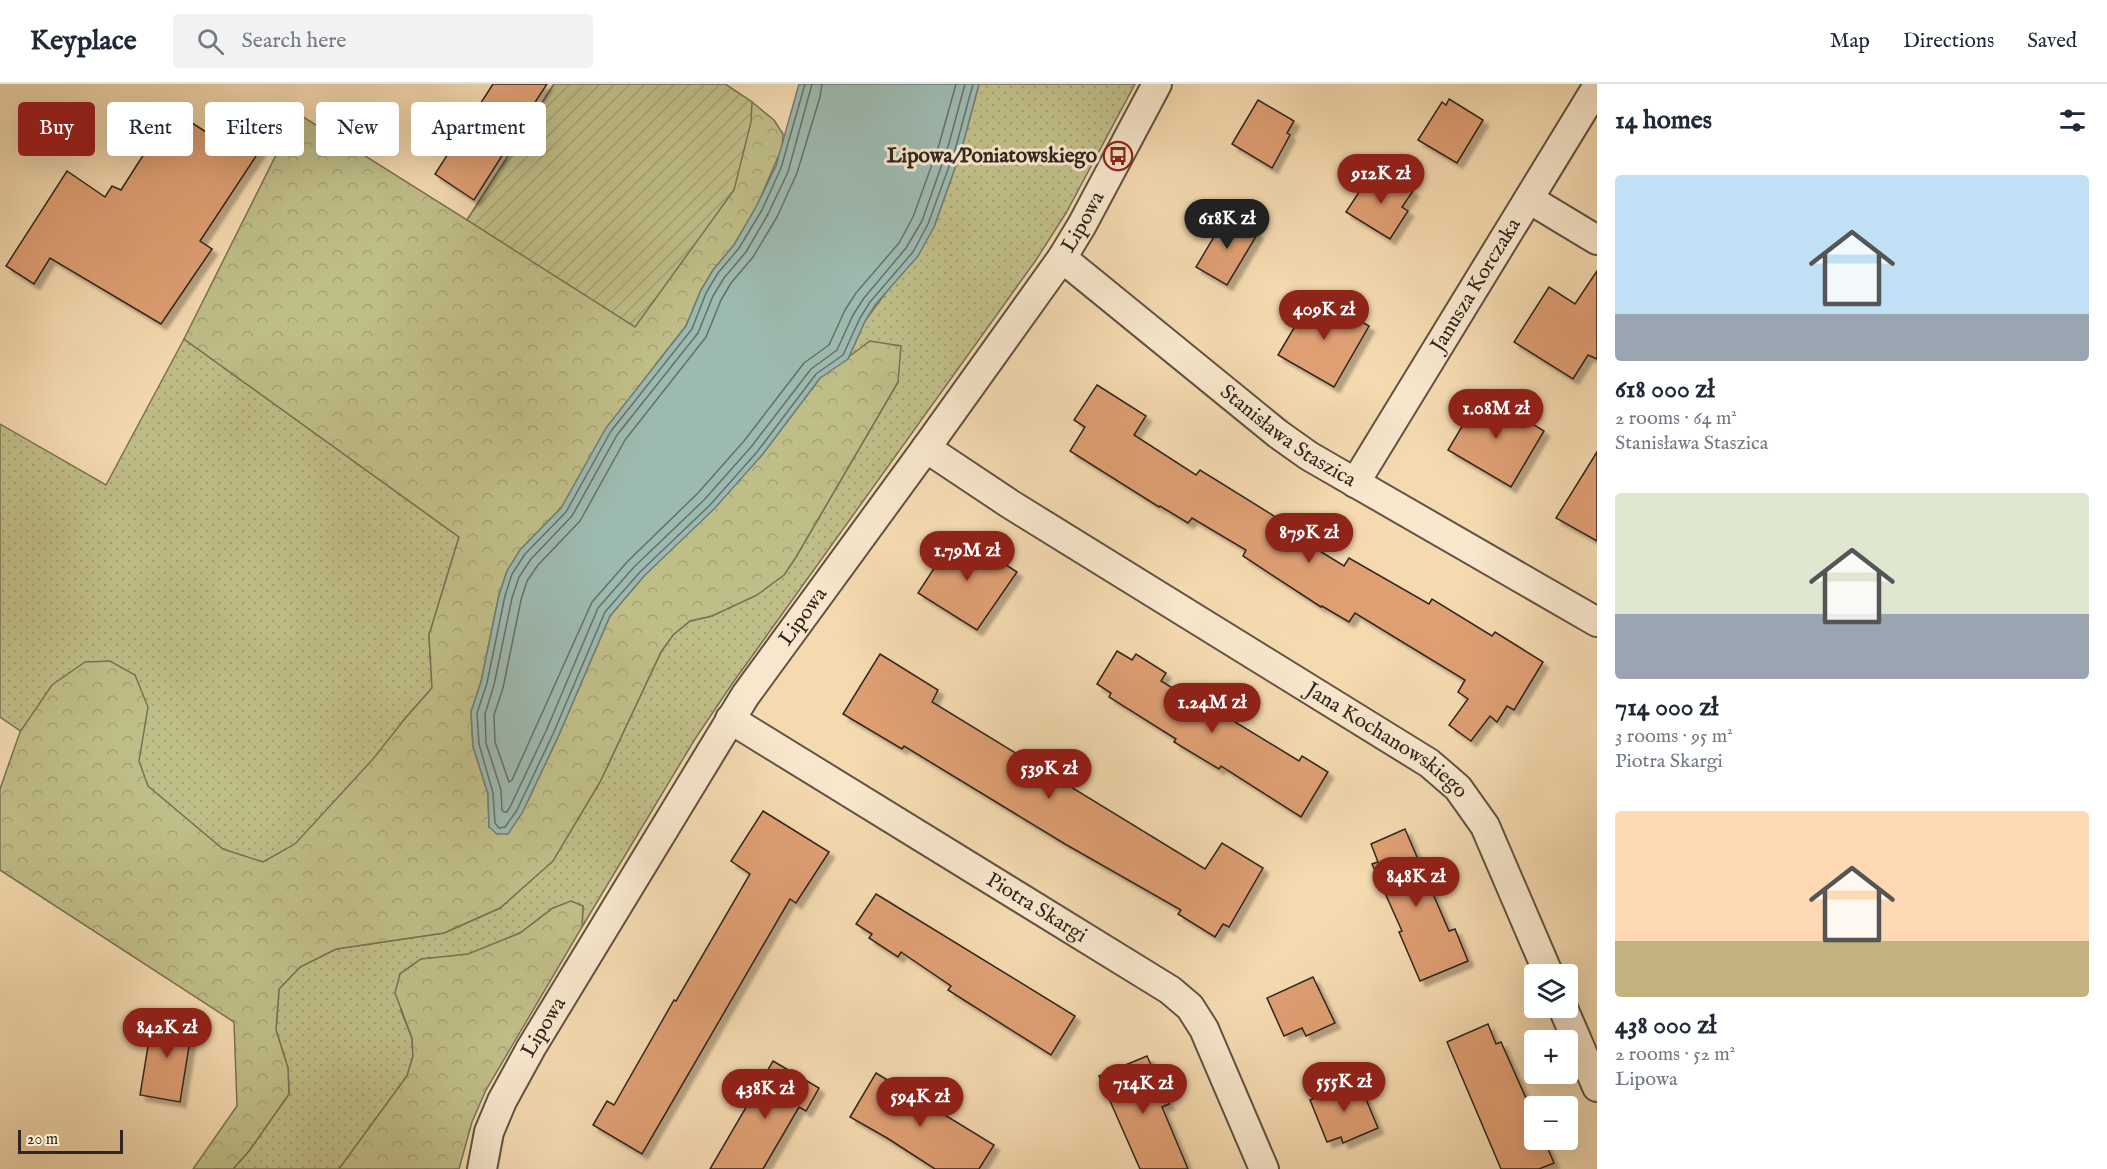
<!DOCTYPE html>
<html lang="en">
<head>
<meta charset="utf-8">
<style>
  :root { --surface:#fff; --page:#f2f2f3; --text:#1f2937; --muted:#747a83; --line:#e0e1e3; --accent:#8f2418 }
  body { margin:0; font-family:"IM FELL English",serif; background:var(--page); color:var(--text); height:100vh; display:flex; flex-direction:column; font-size:22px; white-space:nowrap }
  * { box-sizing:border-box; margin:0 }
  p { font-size:20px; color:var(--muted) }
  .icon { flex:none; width:33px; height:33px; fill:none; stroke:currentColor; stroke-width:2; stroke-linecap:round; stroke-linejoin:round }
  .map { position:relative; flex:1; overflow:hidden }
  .details { display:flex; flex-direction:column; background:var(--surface); width:510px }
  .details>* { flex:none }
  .top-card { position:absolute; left:18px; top:18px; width:570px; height:54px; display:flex; gap:12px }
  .controls { position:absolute; left:1524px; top:880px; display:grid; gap:12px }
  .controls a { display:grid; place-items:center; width:54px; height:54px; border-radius:6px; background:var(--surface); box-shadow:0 6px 24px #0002; font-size:30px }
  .scale { position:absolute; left:18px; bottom:15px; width:105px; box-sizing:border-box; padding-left:6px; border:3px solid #30251f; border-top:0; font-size:16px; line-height:21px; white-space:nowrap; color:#30251f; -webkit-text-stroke:4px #f8e7cc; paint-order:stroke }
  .price { position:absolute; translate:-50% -51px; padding:0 14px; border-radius:21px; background:var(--accent); color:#fff; font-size:20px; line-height:39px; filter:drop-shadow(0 2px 3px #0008) }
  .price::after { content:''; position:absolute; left:50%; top:36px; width:18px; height:14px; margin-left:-9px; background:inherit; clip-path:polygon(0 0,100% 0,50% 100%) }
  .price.active { background:#222; color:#fff }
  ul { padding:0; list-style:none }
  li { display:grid; align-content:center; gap:12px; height:318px; padding:0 18px }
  li span { display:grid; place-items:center; height:186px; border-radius:6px; color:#555 }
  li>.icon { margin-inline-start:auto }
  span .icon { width:108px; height:108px; fill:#fffc; stroke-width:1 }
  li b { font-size:26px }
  h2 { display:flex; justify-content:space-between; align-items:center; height:72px; padding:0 18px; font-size:26px }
  .pill { padding:0 21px; border-radius:6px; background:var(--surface); box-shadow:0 6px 24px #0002; font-size:21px; line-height:54px }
  .pill.active { background:var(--accent); color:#fff }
  header { display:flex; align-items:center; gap:36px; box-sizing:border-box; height:84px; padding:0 30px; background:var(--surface); border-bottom:2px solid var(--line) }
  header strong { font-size:28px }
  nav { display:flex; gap:33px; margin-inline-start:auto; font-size:21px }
  .search { width:420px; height:54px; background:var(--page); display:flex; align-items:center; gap:15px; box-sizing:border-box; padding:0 21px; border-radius:6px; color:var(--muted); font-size:22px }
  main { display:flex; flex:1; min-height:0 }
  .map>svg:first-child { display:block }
</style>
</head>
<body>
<header>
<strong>Keyplace</strong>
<div class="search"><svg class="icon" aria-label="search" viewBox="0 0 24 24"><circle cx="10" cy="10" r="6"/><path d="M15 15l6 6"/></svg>Search here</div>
<nav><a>Map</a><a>Directions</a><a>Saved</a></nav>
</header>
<main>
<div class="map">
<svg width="1597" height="1085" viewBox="0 0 1597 1085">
  <defs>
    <pattern id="grass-dots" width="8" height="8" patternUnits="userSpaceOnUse" patternTransform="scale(1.5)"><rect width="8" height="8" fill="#c0be88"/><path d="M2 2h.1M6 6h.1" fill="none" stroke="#a5a375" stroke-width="1.8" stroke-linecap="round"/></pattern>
    <pattern id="forest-crowns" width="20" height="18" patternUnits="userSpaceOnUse" patternTransform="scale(1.5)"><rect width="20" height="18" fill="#c0be88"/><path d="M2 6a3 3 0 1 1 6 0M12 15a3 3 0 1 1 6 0" fill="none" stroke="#a5a375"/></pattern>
    <pattern id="garden-furrows" width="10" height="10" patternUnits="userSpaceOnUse" patternTransform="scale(1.5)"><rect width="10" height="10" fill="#c0be88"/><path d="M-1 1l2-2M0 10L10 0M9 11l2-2" fill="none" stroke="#a5a375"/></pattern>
    <filter id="shadow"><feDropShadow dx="5.5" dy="5.5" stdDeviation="1.5" flood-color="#0004"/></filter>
  </defs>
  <rect width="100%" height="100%" fill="#f5dab0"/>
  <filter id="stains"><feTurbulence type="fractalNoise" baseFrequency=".00333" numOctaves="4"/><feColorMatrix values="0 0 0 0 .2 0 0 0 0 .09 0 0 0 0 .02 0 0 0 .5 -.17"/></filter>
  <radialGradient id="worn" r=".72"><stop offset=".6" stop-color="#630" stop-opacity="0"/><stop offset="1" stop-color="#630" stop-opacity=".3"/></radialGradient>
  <g fill="url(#grass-dots)" stroke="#787254" stroke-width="1.5">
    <polygon points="979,0 1135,0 1066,129 1036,176 732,600 695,655 582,843 583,822 553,824 520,849 468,871 421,875 400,890 401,927 412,954 413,972 407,992 339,1085 233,1085 249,1067 289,1010 288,984 276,946 279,905 300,883 336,865 444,849 500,824 553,776 600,698 661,568 673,551 690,537 712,532 784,491 796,473 898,298 870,257 848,275 865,237 934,143 961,67"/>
    <polygon points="184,255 459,453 429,551 432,604 403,637 286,828 0,633 0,340 106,401"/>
  </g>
  <g fill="url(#forest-crowns)" stroke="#787254" stroke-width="1.5">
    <polygon points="554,0 725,0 752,18 774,36 783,50 782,64 756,124 734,161 713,186 701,206 686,242 656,280 561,424 520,466 507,487 499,511 481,598 471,628 473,662 488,710 489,743 522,729 558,653 610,532 644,492 762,371 820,294 870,257 901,262 898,298 796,473 784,491 757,511 712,532 690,537 673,551 661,568 600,698 553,777 500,824 444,849 336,865 300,883 279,905 276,946 288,984 289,1010 249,1067 233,1085 193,1085 237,1022 234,938 0,786 0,705 20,648 52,601 85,578 110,577 135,591 148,623 139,677 148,702 223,765 263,778 295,760 373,675 403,637 432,604 429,551 459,453 184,255 297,29 467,136"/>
    <polygon points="571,817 583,822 582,843 486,1006 472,1038 459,1085 339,1085 407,992 413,972 412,954 395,909 400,890 421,875 468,870 520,849 553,824"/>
  </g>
  <polygon fill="url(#garden-furrows)" stroke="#787254" stroke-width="1.5" points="554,0 725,0 752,18 751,38 734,106 635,243 467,136"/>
  <polygon fill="#9dbab0" stroke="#717e76" stroke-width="1.5" points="799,0 979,0 961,67 934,143 918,172 875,221 865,237 848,275 820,294 762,371 714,425 644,492 610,532 558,653 522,729 508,750 497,750 489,743 488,710 473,662 471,628 481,598 499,511 507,487 520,466 561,424 606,344 686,242 701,206 713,186 734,161 756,123 776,82"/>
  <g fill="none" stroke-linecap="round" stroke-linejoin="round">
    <g stroke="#667068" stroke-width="1.5">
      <polyline points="805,0 781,84 762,126 739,164 718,189 706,209 692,245 611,347 566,428 525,470 512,490 505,512 487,599 477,629 479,660 493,709 495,739 499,744 505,743 517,726 553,650 605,528 640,488 710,421 757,368 816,290 843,271 860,234 870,218 913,168 928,140 955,66 973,0"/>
      <polyline points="812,0 788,88 768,130 746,168 724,194 713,212 698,249 617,351 572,432 531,475 519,493 512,514 494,601 485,630 486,659 501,706 502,726 504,728 507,728 510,723 546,647 598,524 634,483 704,416 751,363 811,285 837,266 853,231 864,214 906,164 922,137 948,63 965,0"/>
      <polyline points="822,0 820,13 797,89 777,133 753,173 731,199 721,216 706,253 625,356 580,437 538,481 527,497 521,516 503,604 494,631 495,658 509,698 512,696 592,518 628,477 698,409 744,357 804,279 829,261 845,226 856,209 899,159 913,133 939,61 956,0"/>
    </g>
  </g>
  <g fill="#df9f73" stroke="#30251f" stroke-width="1.5" filter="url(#shadow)">
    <polygon points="493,0 547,0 530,26 536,46 517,48 474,116 435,90"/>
    <polygon points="1449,15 1483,36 1457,79 1418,56 1442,18 1446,21"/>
    <polygon points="1258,16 1294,37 1287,49 1290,51 1272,84 1232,60"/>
    <polygon points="172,26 226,61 238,44 264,60 200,157 212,165 161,240 50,174 34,200 6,182 67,87 105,113 112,102 121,106"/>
    <polygon points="1382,88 1413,107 1402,123 1408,127 1390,155 1346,128 1365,99 1372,104"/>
    <polygon points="1227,131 1258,149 1227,201 1196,183"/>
    <polygon points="1597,187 1597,275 1588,271 1573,295 1514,258 1549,203 1575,220"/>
    <polygon points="1314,210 1369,242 1334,303 1278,271"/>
    <polygon points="1097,301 1146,332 1134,351 1196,391 1200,386 1295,445 1292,450 1344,482 1349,474 1429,520 1432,515 1492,552 1495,548 1543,578 1514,626 1507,622 1497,638 1490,632 1471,657 1449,641 1468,615 1458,608 1465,596 1355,529 1349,538 1322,522 1321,523 1243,472 1246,466 1192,434 1188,439 1160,422 1159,423 1070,367 1085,343 1074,336"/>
    <polygon points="1482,309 1544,347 1511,403 1448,366"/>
    <polygon points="1597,368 1597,457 1556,434"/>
    <polygon points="957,449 1017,488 977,546 918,509"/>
    <polygon points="1117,567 1132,576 1136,570 1166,589 1161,597 1225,636 1227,633 1299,677 1302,672 1328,688 1301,733 1221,682 1219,685 1174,658 1176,655 1109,613 1111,609 1097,600"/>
    <polygon points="880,570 938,606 932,618 1205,785 1222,759 1263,784 1229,843 1223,840 1215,853 1178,830 1181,826 1065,760 904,662 902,665 843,630"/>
    <polygon points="763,727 829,768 796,819 790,815 642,1070 593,1041 607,1017 614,1021 674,916 676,917 750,790 731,777"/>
    <polygon points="1405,745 1449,847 1455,845 1468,877 1420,897 1399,848 1402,847 1372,780 1378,778 1371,760"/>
    <polygon points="876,810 1075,932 1051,971 948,906 951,902 901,868 898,873 869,854 872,850 856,840"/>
    <polygon points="1313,893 1335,939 1306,952 1302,944 1284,952 1267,914"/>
    <polygon points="153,932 193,938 180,1018 140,1011"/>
    <polygon points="1488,940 1496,960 1501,958 1534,1032 1534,1056 1544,1056 1554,1079 1539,1085 1501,1085 1447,958"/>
    <polygon points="1147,972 1169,1020 1162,1023 1188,1085 1140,1085 1099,992"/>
    <polygon points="773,977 819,1004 806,1027 799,1023 763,1085 710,1085"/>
    <polygon points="876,989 994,1061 979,1085 935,1085 887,1054 850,1033"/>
    <polygon points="1358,996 1378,1044 1343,1059 1341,1053 1327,1058 1310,1016"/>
  </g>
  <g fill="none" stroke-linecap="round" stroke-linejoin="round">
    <g stroke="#615243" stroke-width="32">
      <g id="minor">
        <polyline points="1529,115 1597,156"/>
        <path id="s1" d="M 1062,174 L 1278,350 L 1309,372 L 1597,538"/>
        <path id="s2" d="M 926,364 L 1010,420 L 1429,679 L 1458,704 L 1485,742 L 1549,891"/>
        <path id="s3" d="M 1355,399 L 1597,3"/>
        <path id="s4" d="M 730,635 L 1170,906 L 1190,923 L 1204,945 L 1264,1085"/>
        <polyline points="1563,924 1597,1003"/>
        <path id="s5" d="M 482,1085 L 489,1048 L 502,1017 L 531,964 L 745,612 L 926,364 L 1062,174 L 1082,141 L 1157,0"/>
      </g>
    </g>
    <use href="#minor" stroke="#f8e7cc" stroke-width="28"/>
  </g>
  <defs>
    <g id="bus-ring" transform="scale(1.5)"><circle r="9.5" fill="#f8e7cc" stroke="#8f2418" stroke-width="1.5"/><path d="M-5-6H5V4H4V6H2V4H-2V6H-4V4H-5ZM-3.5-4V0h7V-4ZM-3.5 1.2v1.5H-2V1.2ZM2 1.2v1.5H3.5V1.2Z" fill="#8f2418"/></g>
  </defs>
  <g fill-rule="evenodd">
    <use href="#bus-ring" x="1118" y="72"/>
  </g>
  <g text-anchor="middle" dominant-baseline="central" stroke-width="6" stroke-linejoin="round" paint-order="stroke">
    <g font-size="21" font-weight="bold" fill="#30251f" stroke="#f8e7cc" text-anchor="end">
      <text x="1097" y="72">Lipowa/Poniatowskiego</text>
    </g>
    <g font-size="21" fill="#30251f" stroke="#f8e7cc">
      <text stroke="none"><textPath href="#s5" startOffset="1126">Lipowa</textPath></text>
      <text stroke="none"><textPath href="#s3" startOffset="232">Janusza Korczaka</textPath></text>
      <text stroke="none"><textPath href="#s1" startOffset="288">Stanisława Staszica</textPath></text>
      <text stroke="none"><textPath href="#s5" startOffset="642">Lipowa</textPath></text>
      <text stroke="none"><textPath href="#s2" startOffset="546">Jana Kochanowskiego</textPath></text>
      <text stroke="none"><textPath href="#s4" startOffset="360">Piotra Skargi</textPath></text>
      <text stroke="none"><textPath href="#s5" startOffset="156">Lipowa</textPath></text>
    </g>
  </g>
  <rect width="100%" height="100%" filter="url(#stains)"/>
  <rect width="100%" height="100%" fill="url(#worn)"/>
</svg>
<div class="controls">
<a><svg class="icon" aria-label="layers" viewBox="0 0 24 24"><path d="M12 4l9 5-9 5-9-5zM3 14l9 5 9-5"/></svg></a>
<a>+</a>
<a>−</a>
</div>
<div class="scale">20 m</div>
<b class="price" style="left:1381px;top:121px">912K zł</b>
<b class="price active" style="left:1227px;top:166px">618K zł</b>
<b class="price" style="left:1324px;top:257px">409K zł</b>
<b class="price" style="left:1496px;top:356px">1.08M zł</b>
<b class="price" style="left:1309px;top:480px">879K zł</b>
<b class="price" style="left:967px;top:498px">1.79M zł</b>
<b class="price" style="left:1212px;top:650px">1.24M zł</b>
<b class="price" style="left:1049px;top:716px">539K zł</b>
<b class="price" style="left:1416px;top:824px">848K zł</b>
<b class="price" style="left:167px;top:975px">842K zł</b>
<b class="price" style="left:1344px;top:1029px">555K zł</b>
<b class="price" style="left:1143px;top:1031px">714K zł</b>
<b class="price" style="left:765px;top:1036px">438K zł</b>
<b class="price" style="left:920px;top:1044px">594K zł</b>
<div class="top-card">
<a class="pill active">Buy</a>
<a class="pill">Rent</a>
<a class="pill">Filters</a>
<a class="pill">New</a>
<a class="pill">Apartment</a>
</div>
</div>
<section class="details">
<h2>14 homes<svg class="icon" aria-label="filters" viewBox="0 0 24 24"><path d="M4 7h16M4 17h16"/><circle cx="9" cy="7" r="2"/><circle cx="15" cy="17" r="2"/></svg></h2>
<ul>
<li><span style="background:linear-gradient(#bfe0f5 75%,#9aa5b1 0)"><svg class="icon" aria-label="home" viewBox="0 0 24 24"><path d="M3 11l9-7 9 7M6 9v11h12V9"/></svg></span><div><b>618 000 zł</b><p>2 rooms · 64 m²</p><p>Stanisława Staszica</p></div></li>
<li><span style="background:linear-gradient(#dfe7d0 65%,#9aa5b1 0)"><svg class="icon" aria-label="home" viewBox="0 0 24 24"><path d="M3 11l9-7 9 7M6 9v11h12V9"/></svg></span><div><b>714 000 zł</b><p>3 rooms · 95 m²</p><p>Piotra Skargi</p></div></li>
<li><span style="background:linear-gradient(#ffd9b3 70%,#c2b280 0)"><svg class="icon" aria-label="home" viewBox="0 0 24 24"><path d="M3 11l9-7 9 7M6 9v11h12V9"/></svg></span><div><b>438 000 zł</b><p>2 rooms · 52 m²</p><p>Lipowa</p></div></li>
</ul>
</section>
</main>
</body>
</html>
